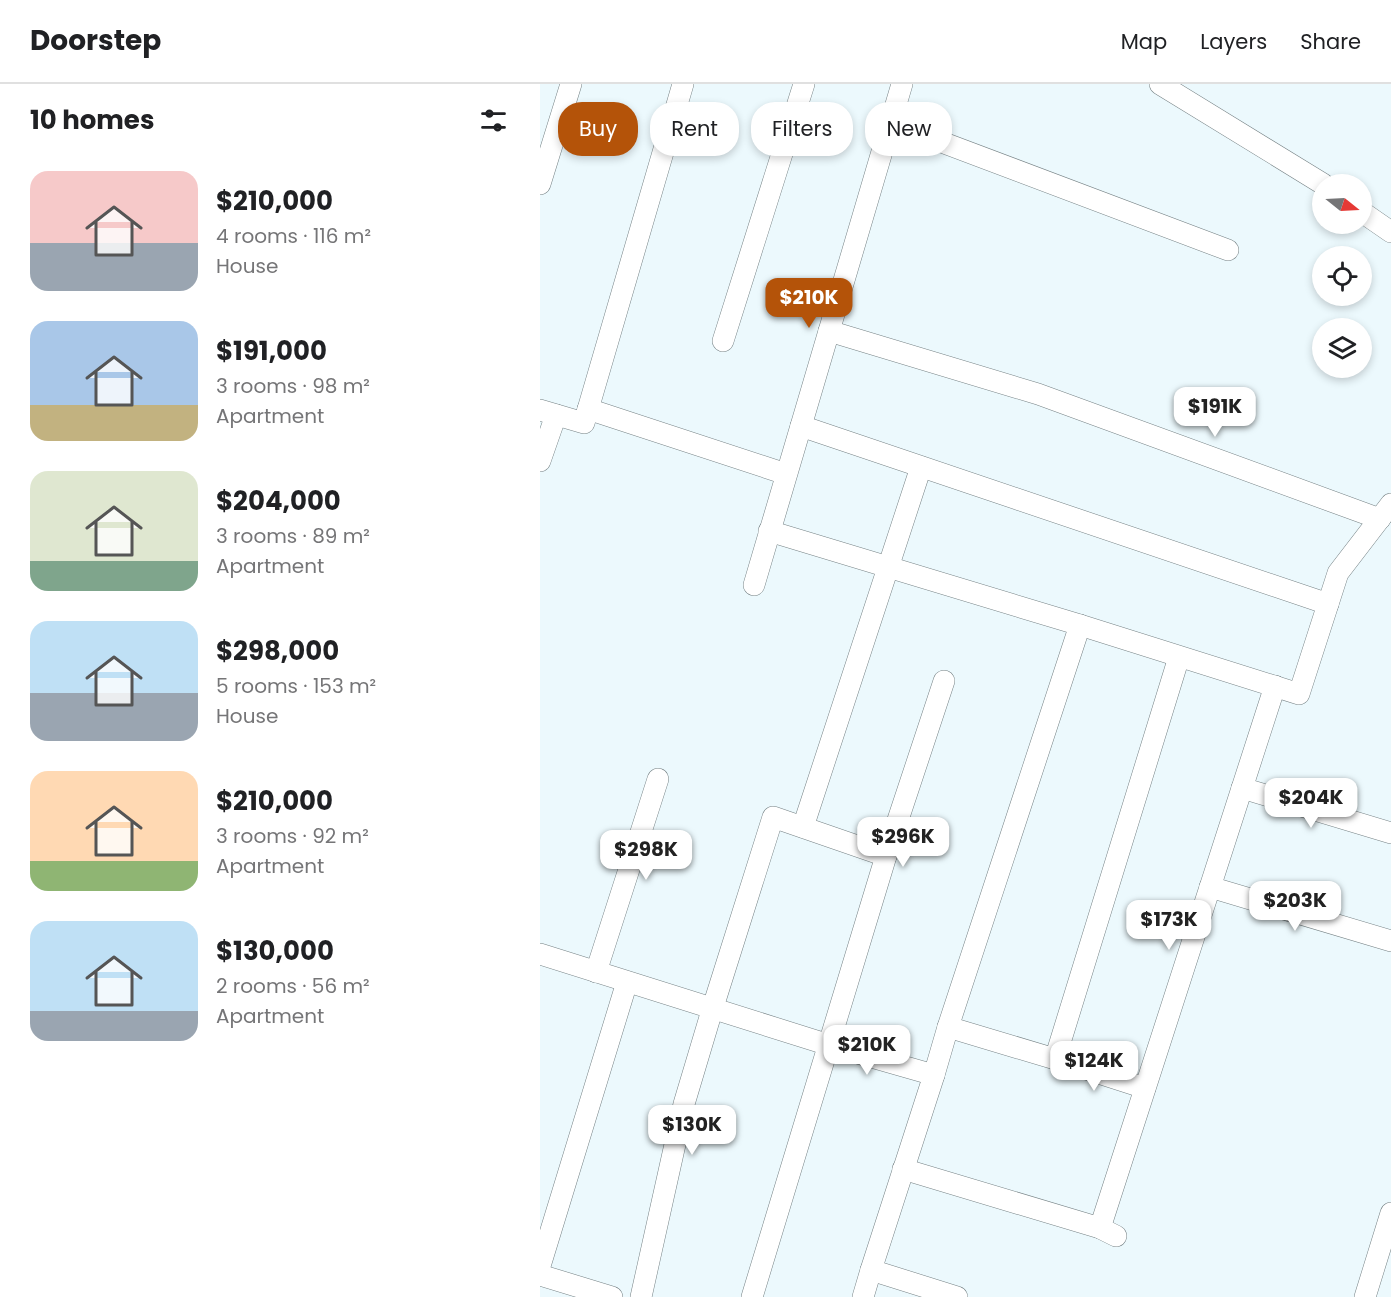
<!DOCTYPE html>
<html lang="en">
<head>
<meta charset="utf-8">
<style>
  :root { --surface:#fff; --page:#f6f6f6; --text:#202124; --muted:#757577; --line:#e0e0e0; --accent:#b45309 }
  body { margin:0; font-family:Poppins,sans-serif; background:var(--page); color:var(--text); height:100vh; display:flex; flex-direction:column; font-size:22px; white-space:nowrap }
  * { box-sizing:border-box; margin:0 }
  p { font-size:20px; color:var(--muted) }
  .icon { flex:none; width:33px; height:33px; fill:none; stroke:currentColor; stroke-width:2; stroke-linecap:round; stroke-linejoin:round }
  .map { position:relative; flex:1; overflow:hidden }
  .drawer { display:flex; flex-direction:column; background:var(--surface); width:540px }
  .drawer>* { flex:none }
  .top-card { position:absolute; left:18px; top:18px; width:570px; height:54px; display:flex; gap:12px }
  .needle { width:39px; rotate:108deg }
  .fabs { position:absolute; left:772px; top:90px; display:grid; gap:12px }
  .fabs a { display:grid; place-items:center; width:60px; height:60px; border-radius:50%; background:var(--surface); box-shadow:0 3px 9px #0003; font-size:30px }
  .price { position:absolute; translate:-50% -51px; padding:0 14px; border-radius:12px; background:#fff; color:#222; font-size:20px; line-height:39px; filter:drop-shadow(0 2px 3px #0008) }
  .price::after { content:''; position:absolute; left:50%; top:36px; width:18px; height:14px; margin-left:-9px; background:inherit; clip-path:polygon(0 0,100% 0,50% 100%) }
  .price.active { background:var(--accent); color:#fff }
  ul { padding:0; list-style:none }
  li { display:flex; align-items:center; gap:18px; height:150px; padding:0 30px }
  li span { display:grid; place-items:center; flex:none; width:168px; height:120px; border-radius:18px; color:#555 }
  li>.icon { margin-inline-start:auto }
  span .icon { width:72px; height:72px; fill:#fffc; stroke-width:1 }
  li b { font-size:26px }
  h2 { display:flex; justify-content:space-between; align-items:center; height:72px; padding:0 30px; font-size:26px }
  .chip { padding:0 21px; border-radius:24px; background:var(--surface); box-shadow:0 3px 9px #0003; font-size:21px; line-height:54px }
  .chip.active { background:var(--accent); color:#fff }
  header { display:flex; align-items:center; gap:36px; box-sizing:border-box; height:84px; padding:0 30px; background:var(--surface); border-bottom:2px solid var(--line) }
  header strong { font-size:28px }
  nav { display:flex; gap:33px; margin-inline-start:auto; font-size:21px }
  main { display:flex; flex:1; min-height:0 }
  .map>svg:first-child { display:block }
</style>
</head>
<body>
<header>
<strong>Doorstep</strong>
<nav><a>Map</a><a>Layers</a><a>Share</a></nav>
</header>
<main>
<section class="drawer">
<h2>10 homes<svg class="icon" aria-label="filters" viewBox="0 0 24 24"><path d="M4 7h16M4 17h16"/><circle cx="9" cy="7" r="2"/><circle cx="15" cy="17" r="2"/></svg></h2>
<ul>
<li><span style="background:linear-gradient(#f6c9c9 60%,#9aa5b1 0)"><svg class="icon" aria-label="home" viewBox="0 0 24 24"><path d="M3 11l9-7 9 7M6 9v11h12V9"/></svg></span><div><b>$210,000</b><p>4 rooms · 116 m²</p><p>House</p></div></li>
<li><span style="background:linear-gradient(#a9c7e8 70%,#c2b280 0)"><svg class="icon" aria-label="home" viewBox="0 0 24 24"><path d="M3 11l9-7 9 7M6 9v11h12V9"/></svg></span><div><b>$191,000</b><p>3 rooms · 98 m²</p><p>Apartment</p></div></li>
<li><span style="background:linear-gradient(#dfe7d0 75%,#7fa58c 0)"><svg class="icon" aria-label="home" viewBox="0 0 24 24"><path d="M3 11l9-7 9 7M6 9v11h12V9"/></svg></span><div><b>$204,000</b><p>3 rooms · 89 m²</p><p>Apartment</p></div></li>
<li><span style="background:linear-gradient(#bfe0f5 60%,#9aa5b1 0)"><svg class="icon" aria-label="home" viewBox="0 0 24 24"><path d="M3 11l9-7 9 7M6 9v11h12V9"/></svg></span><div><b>$298,000</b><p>5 rooms · 153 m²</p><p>House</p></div></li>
<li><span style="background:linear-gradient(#ffd9b3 75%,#8fb573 0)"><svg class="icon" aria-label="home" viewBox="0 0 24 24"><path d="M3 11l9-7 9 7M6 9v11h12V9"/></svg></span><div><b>$210,000</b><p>3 rooms · 92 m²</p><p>Apartment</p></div></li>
<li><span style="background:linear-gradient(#bfe0f5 75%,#9aa5b1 0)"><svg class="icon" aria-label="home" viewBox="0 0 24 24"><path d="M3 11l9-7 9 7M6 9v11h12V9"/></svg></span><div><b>$130,000</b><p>2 rooms · 56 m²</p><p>Apartment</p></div></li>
</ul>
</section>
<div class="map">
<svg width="851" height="1213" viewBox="0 0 851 1213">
  <rect width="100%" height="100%" fill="#ecf9fd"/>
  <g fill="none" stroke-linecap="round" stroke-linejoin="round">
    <g stroke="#768285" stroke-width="22">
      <g id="minor">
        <polyline points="620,0 783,100"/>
        <polyline points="351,39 688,166"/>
        <polyline points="0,100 31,0"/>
        <polyline points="822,128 851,148"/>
        <polyline points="289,247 498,310 840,435"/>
        <polyline points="183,257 264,0"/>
        <polyline points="48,325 246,390"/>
        <polyline points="0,326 44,339 143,0"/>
        <polyline points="261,342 788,520"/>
        <polyline points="0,377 16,331"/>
        <polyline points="229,447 540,541 759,610 798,489 851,420"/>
        <polyline points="214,501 362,0"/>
        <polyline points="702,704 851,749"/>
        <polyline points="263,743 381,383"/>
        <polyline points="670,803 851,857"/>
        <polyline points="0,870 289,961 394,991 331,1186 417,1213"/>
        <polyline points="56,888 118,695"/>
        <polyline points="408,943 515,975 639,573"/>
        <polyline points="515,975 605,1004"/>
        <polyline points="394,991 408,943 540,541"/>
        <polyline points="363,1085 560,1144 576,1152"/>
        <polyline points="560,1144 735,602"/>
        <polyline points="0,1182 87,898"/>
        <polyline points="0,1191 72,1213"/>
        <polyline points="101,1213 144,1020 173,923 233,733 346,772"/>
        <polyline points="212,1213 346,772 404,597"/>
        <polyline points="323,1213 331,1186"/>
        <polyline points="825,1213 851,1129"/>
      </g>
    </g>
    <use href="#minor" stroke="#fff" stroke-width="21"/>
  </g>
</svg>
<div class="fabs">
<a><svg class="needle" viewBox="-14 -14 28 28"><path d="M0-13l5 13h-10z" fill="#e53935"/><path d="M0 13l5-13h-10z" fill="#757577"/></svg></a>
<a><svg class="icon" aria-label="locate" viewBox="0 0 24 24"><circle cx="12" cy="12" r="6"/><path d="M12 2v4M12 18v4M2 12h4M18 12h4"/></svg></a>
<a><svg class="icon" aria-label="layers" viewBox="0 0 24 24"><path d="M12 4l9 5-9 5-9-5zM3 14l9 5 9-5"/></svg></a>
</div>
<b class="price active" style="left:269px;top:245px">$210K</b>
<b class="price" style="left:675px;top:354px">$191K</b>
<b class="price" style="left:771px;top:745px">$204K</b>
<b class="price" style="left:363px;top:784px">$296K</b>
<b class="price" style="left:106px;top:797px">$298K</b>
<b class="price" style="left:755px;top:848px">$203K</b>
<b class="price" style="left:629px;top:867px">$173K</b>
<b class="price" style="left:327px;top:992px">$210K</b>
<b class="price" style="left:554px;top:1008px">$124K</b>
<b class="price" style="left:152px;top:1072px">$130K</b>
<div class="top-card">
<a class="chip active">Buy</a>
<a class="chip">Rent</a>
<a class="chip">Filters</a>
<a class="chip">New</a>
</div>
</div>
</main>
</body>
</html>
